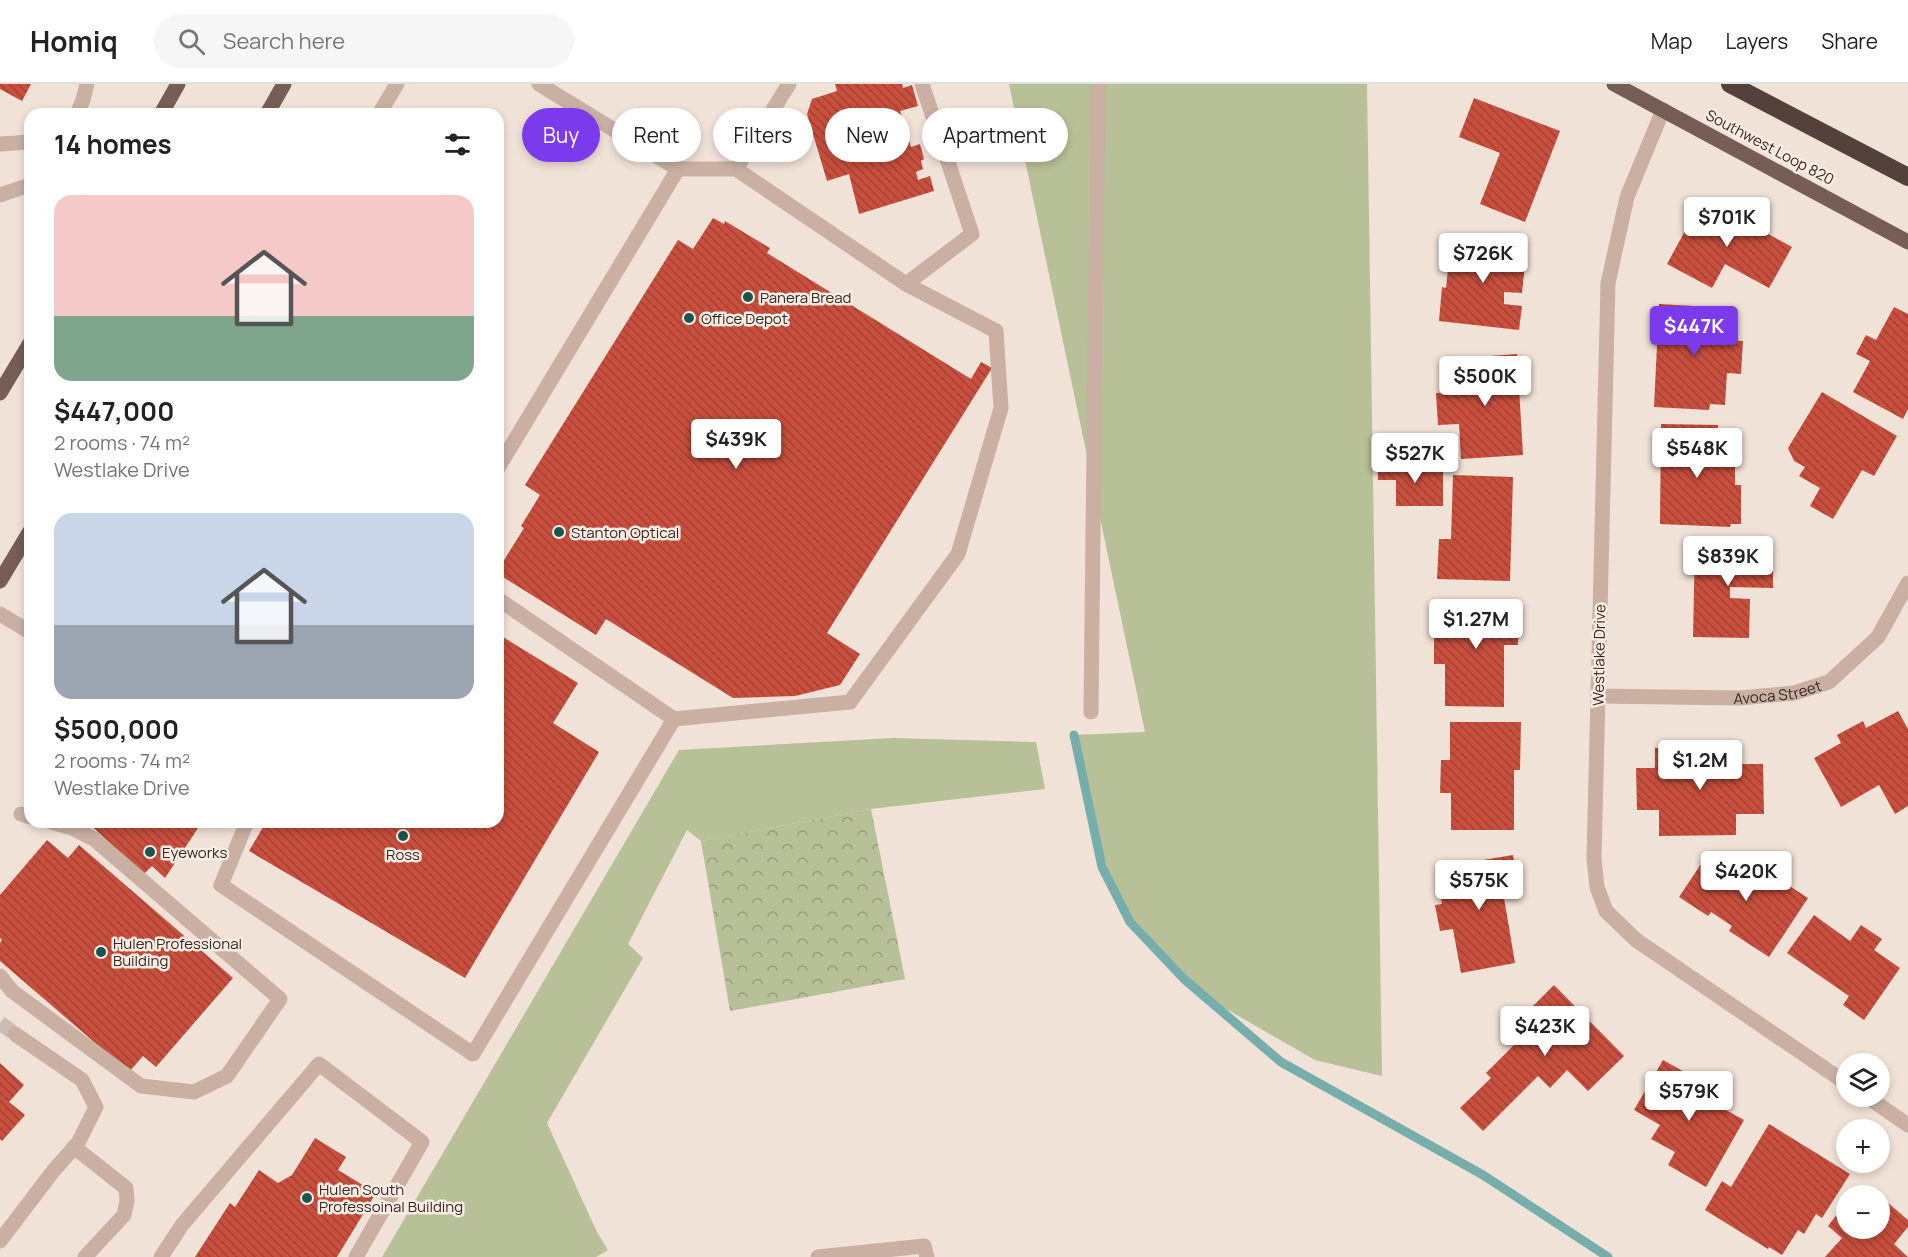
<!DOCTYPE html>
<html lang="en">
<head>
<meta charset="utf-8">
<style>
  :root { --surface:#fff; --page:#f6f6f6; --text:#222; --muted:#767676; --line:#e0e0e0; --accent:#7c3aed }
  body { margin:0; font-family:Manrope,sans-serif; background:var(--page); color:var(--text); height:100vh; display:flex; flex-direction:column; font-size:22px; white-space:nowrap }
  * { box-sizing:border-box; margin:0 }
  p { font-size:20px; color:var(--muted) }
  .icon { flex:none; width:33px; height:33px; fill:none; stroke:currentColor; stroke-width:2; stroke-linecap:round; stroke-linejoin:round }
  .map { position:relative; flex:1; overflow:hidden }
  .side { position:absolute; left:24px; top:24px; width:480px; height:720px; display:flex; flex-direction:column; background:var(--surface); border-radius:18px; box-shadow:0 3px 9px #0003 }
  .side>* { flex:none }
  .guide { position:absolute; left:522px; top:24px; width:570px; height:54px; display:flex; gap:12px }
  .tools { position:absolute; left:1836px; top:969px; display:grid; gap:12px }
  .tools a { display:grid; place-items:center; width:54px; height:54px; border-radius:50%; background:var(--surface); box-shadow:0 3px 9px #0003; font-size:30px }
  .price { position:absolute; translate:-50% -51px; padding:0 14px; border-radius:6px; background:#fff; color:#222; font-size:20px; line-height:39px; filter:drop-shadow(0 2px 3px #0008) }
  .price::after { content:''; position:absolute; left:50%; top:36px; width:18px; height:14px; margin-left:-9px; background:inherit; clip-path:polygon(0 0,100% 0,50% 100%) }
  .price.selected { background:var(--accent); color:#fff }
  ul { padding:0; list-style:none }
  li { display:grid; align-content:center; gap:12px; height:318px; padding:0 30px }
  li span { display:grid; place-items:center; height:186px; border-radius:18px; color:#555 }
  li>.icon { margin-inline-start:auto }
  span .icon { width:108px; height:108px; fill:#fffc; stroke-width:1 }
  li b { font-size:26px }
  h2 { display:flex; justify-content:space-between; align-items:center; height:72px; padding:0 30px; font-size:26px }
  .pill { padding:0 21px; border-radius:27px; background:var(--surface); box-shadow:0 3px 9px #0003; font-size:21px; line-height:54px }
  .pill.selected { background:var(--accent); color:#fff }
  header { display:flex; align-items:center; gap:36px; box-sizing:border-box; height:84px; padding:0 30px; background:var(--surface); border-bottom:2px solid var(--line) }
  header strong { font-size:28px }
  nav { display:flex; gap:33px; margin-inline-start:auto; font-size:21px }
  .search { width:420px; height:54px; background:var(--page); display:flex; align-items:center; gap:15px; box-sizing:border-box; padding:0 21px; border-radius:33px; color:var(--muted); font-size:22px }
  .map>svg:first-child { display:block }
</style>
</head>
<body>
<header>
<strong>Homiq</strong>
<div class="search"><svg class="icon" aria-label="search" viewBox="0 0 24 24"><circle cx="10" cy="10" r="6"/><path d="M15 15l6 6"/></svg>Search here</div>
<nav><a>Map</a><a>Layers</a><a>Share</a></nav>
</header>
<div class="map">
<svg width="1908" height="1173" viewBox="0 0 1908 1173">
  <defs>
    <pattern id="park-crowns" width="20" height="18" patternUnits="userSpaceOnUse" patternTransform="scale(1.5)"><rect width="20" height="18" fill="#b7c097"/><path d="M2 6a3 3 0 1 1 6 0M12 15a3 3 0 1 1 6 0" fill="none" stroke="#969c7b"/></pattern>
    <pattern id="building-back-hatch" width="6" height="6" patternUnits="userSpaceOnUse" patternTransform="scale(1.5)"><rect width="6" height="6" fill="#c84f3d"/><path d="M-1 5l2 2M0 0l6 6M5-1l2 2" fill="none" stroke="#a34233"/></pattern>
  </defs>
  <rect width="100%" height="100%" fill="#f1e2d7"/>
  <g fill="#b7c097">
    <polygon points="1009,0 1367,0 1382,992 1315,976 1200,910 1136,844 1102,783 1074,651 1145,648"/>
    <polygon points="893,654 1036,658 1045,705 871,725 701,757 687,746 628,860 643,874 547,1039 597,1148 608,1166 596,1173 382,1173 679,666"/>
  </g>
  <polygon fill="url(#park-crowns)" points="871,725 905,895 730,927 701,757"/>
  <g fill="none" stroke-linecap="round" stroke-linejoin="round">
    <polyline stroke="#75aeaa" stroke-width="9" points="1074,651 1102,783 1130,838 1184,895 1281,978 1483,1091 1608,1173"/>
  </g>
  <g fill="url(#building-back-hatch)">
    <polygon points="0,0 31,0 22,17 0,5"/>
    <polygon points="835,0 902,0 903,4 912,1 918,22 900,27 911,63 920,60 924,75 921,77 923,85 916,88 918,96 930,92 934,107 859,130 849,90 827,97 807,30 812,15 837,7"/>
    <polygon points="1474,14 1560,47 1525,138 1480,120 1500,69 1459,53"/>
    <polygon points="1703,114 1792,163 1769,204 1725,180 1712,204 1667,180"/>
    <polygon points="713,134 724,140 725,137 770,164 767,169 971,295 981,278 992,284 827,549 860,570 840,601 795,612 733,614 606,535 596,551 498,490 498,486 524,444 521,442 540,411 525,401 678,156 693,165"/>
    <polygon points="1468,154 1527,161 1522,209 1504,208 1504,220 1522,222 1519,246 1439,237 1442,203 1446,204 1451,157 1468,159"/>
    <polygon points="1659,220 1729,224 1727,256 1743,257 1741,290 1727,289 1725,321 1710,320 1709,326 1654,323"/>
    <polygon points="1894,223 1908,230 1908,325 1903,335 1853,308 1870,277 1856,270 1866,251 1876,256"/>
    <polygon points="1517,270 1523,371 1461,375 1459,340 1438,341 1436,309 1455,308 1453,275"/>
    <polygon points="1822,308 1897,352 1874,392 1862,386 1833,435 1810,422 1820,404 1799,392 1805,383 1794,377 1788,364"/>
    <polygon points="1661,340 1718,341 1718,379 1735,379 1735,401 1741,401 1741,440 1731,440 1730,443 1660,440"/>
    <polygon points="1378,381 1443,382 1443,422 1396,422 1396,396 1378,396"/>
    <polygon points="1453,391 1513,393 1510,497 1437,495 1439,455 1451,455"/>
    <polygon points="1695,459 1773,461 1773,504 1730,503 1730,514 1750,515 1749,554 1693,553"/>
    <polygon points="1443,515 1519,517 1518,561 1504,561 1504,623 1445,622 1445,580 1434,580 1434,550 1443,550"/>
    <polygon points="498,550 578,599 553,639 599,668 465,894 249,767 266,738 498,738"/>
    <polygon points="1898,627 1908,645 1908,722 1895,730 1879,701 1841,723 1814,674 1841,659 1837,651 1863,637 1866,644"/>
    <polygon points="1450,638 1521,638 1520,686 1514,686 1514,746 1451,746 1451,709 1440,709 1441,676 1450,676"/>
    <polygon points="1733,662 1733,680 1763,680 1764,730 1736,730 1736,751 1659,752 1659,726 1637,726 1636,684 1655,684 1655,664"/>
    <polygon points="87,738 202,738 165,794 152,782 144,790"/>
    <polygon points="47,756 68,774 79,761 233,894 156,983 143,972 129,988 0,877 0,859 2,856 0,854 0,811"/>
    <polygon points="1740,770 1808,814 1769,873 1729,847 1732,842 1711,828 1708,832 1679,813 1703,777 1726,792"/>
    <polygon points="1513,771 1520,812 1504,814 1515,879 1461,889 1453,845 1440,847 1435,821 1442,820 1436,784"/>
    <polygon points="1814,831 1850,857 1861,841 1882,855 1874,866 1900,884 1864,936 1843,921 1849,912 1787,869"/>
    <polygon points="1554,901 1624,972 1588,1007 1567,986 1550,1004 1538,992 1483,1047 1460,1024 1491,994 1486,989 1528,947 1515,934 1523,927 1526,929"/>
    <polygon points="1663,976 1697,995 1695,998 1729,1017 1724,1025 1744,1036 1706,1103 1668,1081 1675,1068 1651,1055 1660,1041 1634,1026"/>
    <polygon points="0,979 24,1001 9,1018 25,1031 2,1057 0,1055"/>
    <polygon points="1769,1040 1850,1090 1822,1134 1816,1130 1804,1150 1798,1146 1782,1171 1769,1163 1768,1165 1705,1126 1722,1097 1731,1103"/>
    <polygon points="315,1054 346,1073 338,1086 376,1109 337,1173 195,1173 230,1119 235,1123 259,1086 278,1099 292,1091"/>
    <polygon points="1880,1112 1908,1136 1908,1143 1894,1160 1908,1173 1825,1173 1842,1154 1828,1142 1841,1125 1846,1130 1846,1144 1880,1144"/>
  </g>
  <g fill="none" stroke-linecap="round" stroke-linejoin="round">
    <polyline stroke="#cbbdb3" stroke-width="15" stroke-dasharray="15 8" stroke-linecap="butt" points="0,939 15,950"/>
    <g stroke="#c9b0a3" stroke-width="15">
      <polyline points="1663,26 1627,113 1608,199 1594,775 1597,803 1606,827 1636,856 1846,999"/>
      <polyline points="77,30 83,16 87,0"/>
      <polyline points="379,30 397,0"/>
      <polyline points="0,60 30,58"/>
      <polyline points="678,85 736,85 906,200 972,150 922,0"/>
      <polyline points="736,85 789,0"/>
      <polyline points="0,111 30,101"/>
      <polyline points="498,384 678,85 539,0"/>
      <polyline points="0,530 30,548"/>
      <path id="s1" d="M 1598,612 L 1740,614 L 1794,609 L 1829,598 L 1878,553 L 1908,499"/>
      <polyline points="1091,628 1098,0"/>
      <polyline points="674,635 850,618 958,470 1001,324 996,247 906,200"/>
      <polyline points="21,730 30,733"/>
      <polyline points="247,738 221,801 473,970 674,635 498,515"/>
      <polyline points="0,892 12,907 141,1002 194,1008 227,992 280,915 94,755 72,744 51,738"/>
      <polyline points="1866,1012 1908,1041"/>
      <polyline points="74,1063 126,1104 127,1117 124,1131 85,1173"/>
      <polyline points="0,1157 54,1086 78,1059 96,1023 82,996 15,950"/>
      <polyline points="161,1173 182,1141 319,980 422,1058 356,1173"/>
      <polyline points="818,1173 924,1162 927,1173"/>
    </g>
    <g stroke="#765d56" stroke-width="15">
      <polyline points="1614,0 1908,158"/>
      <polyline points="161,30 178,0"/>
      <polyline points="267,30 284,0"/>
      <polyline points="0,309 30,259"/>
      <polyline points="0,497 30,447"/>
    </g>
    <polyline stroke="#55413c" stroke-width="18" points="1730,0 1908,93"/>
  </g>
  <g fill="#1a5553" stroke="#f9ece3" stroke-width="2">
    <circle cx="748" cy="213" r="6"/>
    <circle cx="689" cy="234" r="6"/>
    <circle cx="559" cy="448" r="6"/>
    <circle cx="403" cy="752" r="6"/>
    <circle cx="150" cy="768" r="6"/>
    <circle cx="101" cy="868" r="6"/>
    <circle cx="307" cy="1114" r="6"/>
  </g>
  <g text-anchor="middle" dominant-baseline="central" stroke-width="5" stroke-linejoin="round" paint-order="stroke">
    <g font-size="15" fill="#342825" stroke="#f9ece3">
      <text transform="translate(1770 63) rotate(28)">Southwest Loop 820</text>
      <text transform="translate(1599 571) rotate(-89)">Westlake Drive</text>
      <text stroke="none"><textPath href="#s1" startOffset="180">Avoca Street</textPath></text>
    </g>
    <g font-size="15" fill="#342825" stroke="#f9ece3" text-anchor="start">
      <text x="760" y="213">Panera Bread</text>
      <text x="701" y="234">Office Depot</text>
      <text x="571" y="448">Stanton Optical</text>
      <text x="162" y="768">Eyeworks</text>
      <text x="403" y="770" text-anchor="middle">Ross</text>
      <text x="113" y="859">Hulen Professional<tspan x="113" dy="17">Building</tspan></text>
      <text x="319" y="1105">Hulen South<tspan x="319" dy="17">Professoinal Building</tspan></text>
    </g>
  </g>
</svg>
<div class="tools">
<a><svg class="icon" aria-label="layers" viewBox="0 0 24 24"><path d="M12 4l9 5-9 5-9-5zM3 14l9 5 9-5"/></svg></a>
<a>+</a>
<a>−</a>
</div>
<b class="price" style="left:1727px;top:164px">$701K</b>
<b class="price" style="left:1483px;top:200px">$726K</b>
<b class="price selected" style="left:1694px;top:273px">$447K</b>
<b class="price" style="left:1485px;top:323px">$500K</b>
<b class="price" style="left:736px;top:386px">$439K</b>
<b class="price" style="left:1697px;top:395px">$548K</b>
<b class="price" style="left:1415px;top:400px">$527K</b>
<b class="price" style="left:1728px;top:503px">$839K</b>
<b class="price" style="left:1476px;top:566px">$1.27M</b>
<b class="price" style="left:1700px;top:707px">$1.2M</b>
<b class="price" style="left:1746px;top:818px">$420K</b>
<b class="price" style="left:1479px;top:827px">$575K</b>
<b class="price" style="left:1545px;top:973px">$423K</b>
<b class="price" style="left:1689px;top:1038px">$579K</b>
<div class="guide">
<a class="pill selected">Buy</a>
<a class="pill">Rent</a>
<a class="pill">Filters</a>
<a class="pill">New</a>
<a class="pill">Apartment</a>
</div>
<section class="side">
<h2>14 homes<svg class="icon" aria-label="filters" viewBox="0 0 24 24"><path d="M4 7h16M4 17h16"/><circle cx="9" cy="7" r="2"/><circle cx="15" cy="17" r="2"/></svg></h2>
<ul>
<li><span style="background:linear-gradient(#f6c9c9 65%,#7fa58c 0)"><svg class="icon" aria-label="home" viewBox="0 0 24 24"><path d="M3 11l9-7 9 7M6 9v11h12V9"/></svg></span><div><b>$447,000</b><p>2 rooms · 74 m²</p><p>Westlake Drive</p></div></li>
<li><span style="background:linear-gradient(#c9d6e8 60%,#9aa5b1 0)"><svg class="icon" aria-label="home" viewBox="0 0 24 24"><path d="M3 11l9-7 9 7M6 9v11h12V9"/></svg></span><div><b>$500,000</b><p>2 rooms · 74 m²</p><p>Westlake Drive</p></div></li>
</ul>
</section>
</div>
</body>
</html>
